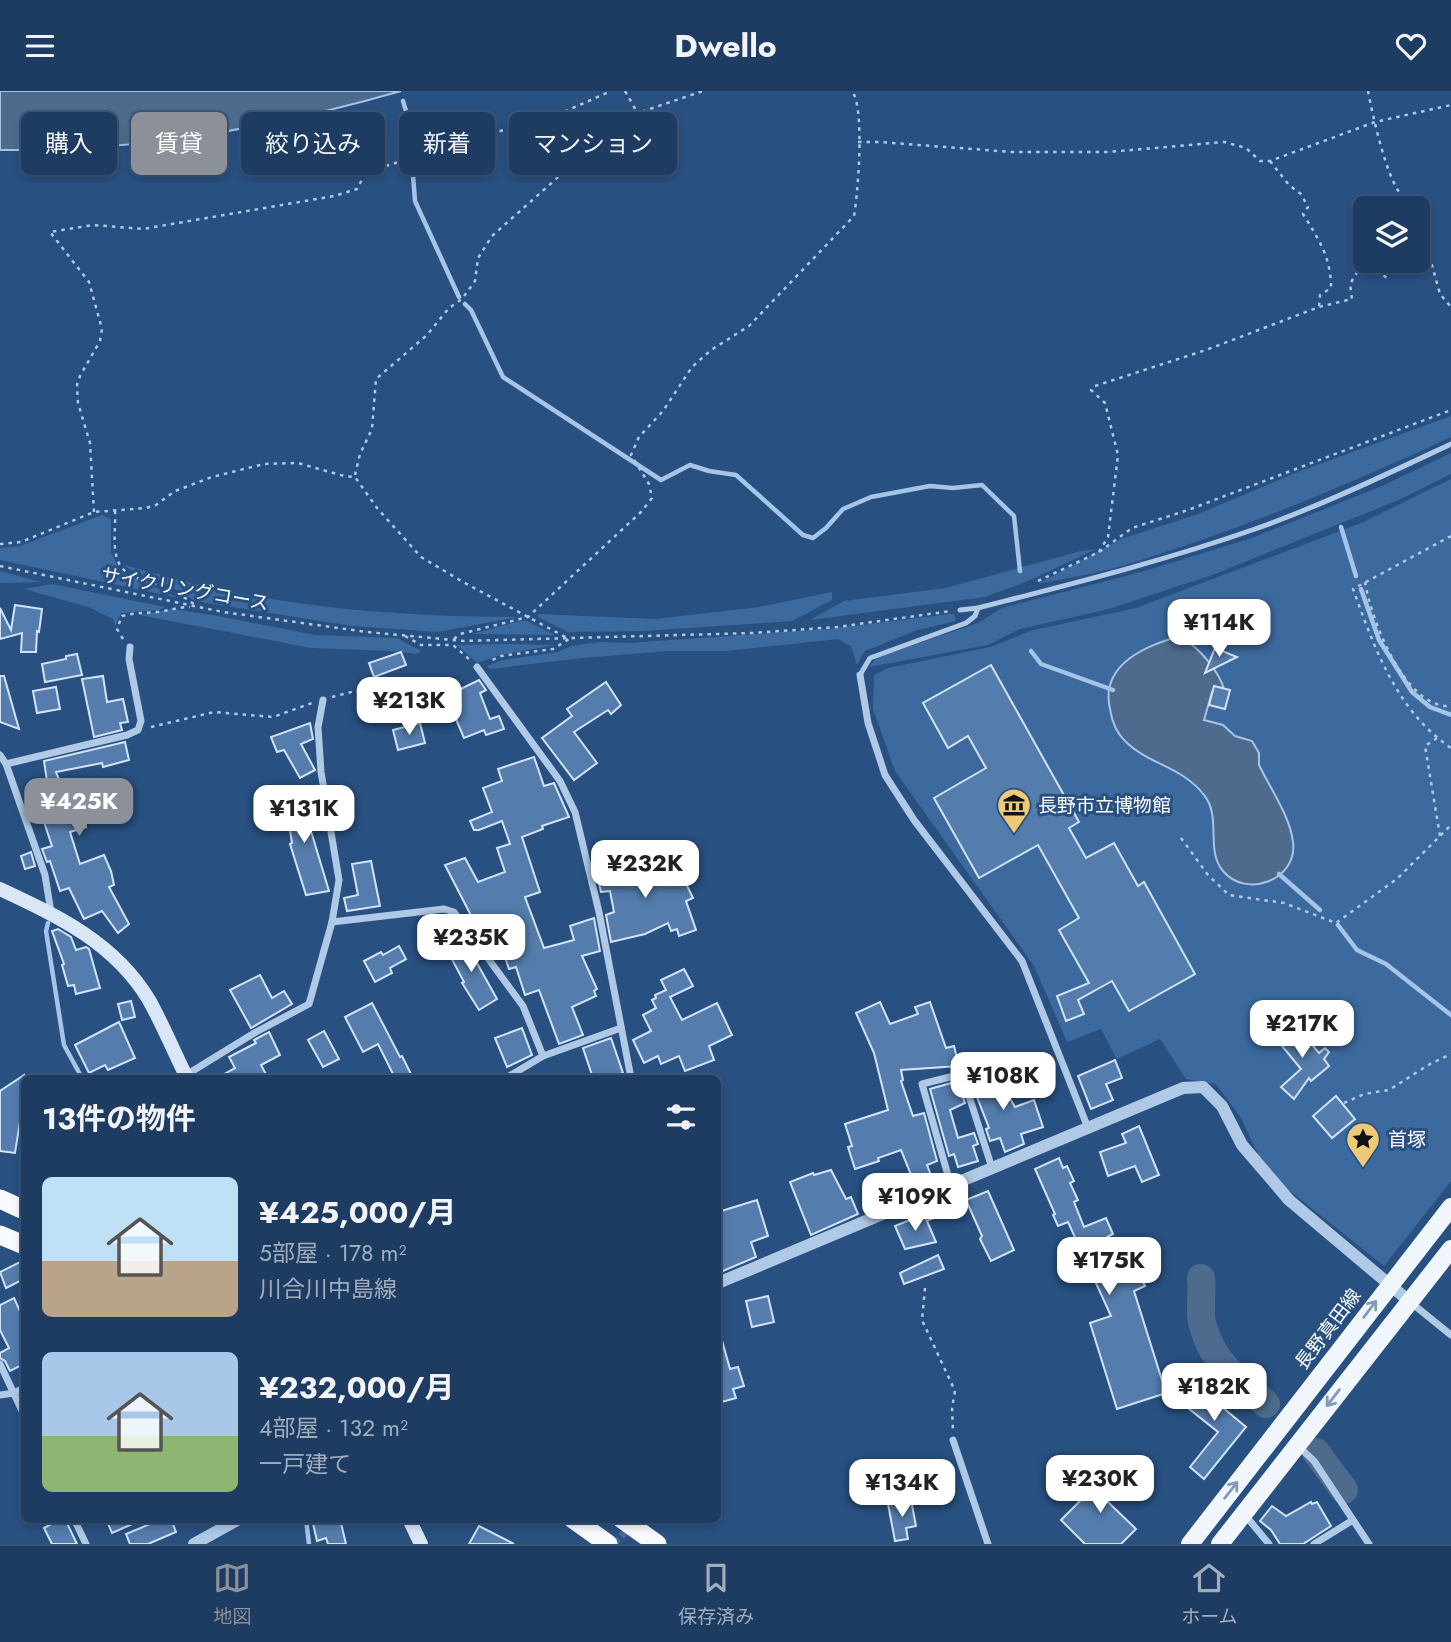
<!DOCTYPE html>
<html lang="ja">
<head>
<meta charset="utf-8">
<style>
  :root { --surface:#1e3c61; --page:#2b476a; --text:#f1f3f6; --muted:#a1adbd; --line:#3c5676; --accent:#8c9099 }
  body { margin:0; font-family:Jost,"Noto Sans JP",sans-serif; background:var(--page); color:var(--text); height:100vh; display:flex; flex-direction:column; font-size:26px; white-space:nowrap }
  * { box-sizing:border-box; margin:0 }
  p { font-size:23px; color:var(--muted) }
  .icon { flex:none; width:38px; height:38px; fill:none; stroke:currentColor; stroke-width:2; stroke-linecap:round; stroke-linejoin:round }
  .map { position:relative; flex:1; overflow:hidden }
  .details { position:absolute; left:21px; top:984px; width:700px; height:448px; display:flex; flex-direction:column; background:var(--surface); border-radius:10px; box-shadow:0 4px 10px #0003,0 0 0 2px var(--line) }
  .details>* { flex:none }
  .hud { position:absolute; left:21px; top:21px; width:700px; height:63px; display:flex; gap:14px }
  .controls { position:absolute; left:1353px; top:105px; display:grid; gap:14px }
  .controls a { display:grid; place-items:center; width:77px; height:77px; border-radius:10px; background:var(--surface); box-shadow:0 4px 10px #0003,0 0 0 2px var(--line); font-size:35px }
  .price { position:absolute; translate:-50% -60px; padding:0 16px; border-radius:14px; background:#fff; color:#222; font-size:23px; line-height:46px; filter:drop-shadow(0 2px 4px #0008) }
  .price::after { content:''; position:absolute; left:50%; top:42px; width:21px; height:16px; margin-left:-10px; background:inherit; clip-path:polygon(0 0,100% 0,50% 100%) }
  .price.selected { background:var(--accent); color:#fff }
  ul { padding:0; list-style:none }
  li { display:flex; align-items:center; gap:21px; height:175px; padding:0 21px }
  li span { display:grid; place-items:center; flex:none; width:196px; height:140px; border-radius:10px; color:#555 }
  li>.icon { margin-inline-start:auto }
  span .icon { width:84px; height:84px; fill:#fffc; stroke-width:1 }
  li b { font-size:30px }
  h2 { display:flex; justify-content:space-between; align-items:center; height:84px; padding:0 21px; font-size:30px }
  .pill { padding:0 24px; border-radius:10px; background:var(--surface); box-shadow:0 4px 10px #0003,0 0 0 2px var(--line); font-size:24px; line-height:63px }
  .pill.selected { background:var(--accent); color:#fff }
  header { display:flex; justify-content:space-between; align-items:center; height:91px; padding:0 21px; background:var(--surface); font-size:32px; font-weight:700 }
  .dock { display:flex; justify-content:space-around; align-items:center; height:98px; border-top:2px solid var(--line); background:var(--surface); font-size:19px; color:var(--muted) }
  .dock a { display:grid; justify-items:center; gap:4px }
  .dock .selected { color:var(--accent) }
  .map>svg:first-child { display:block }
</style>
</head>
<body>
<header><svg class="icon" aria-label="menu" viewBox="0 0 24 24"><path d="M4 6h16M4 12h16M4 18h16"/></svg>Dwello<svg class="icon" aria-label="heart" viewBox="0 0 24 24"><path d="M12 20l-8-8c-3-5 5-10 8-4 3-6 11-1 8 4z"/></svg></header>
<div class="map">
<svg width="1451" height="1453" viewBox="0 0 1451 1453">
  <rect width="100%" height="100%" fill="#285081"/>
  <g fill="#3c6a9f">
    <path d="M 1451,325 L 1451,346 C 1344,396 1235,441 1122,475 C 1095,483 1066,487 1038,493 L 1121,448 L 1198,423 L 1298,381 Z"/>
    <polygon points="1451,362 1451,383 1401,408 1215,483 1109,518 1020,538 988,554 869,576 876,567 978,532 1002,517 1141,481 1252,447 1382,395"/>
    <polygon points="1451,388 1451,1090 1384,1175 1285,1096 1258,1063 1241,1027 1216,993 1186,988 1160,948 1117,968 1101,938 1067,951 1034,875 895,680 873,618 874,584 888,577 990,556 1033,539 1136,517 1361,432"/>
    <polygon points="102,424 111,428 111,461 121,481 179,507 0,469 0,457 20,455"/>
    <polygon points="1096,458 1028,490 985,506 810,529 844,510 945,497 1081,460"/>
    <path d="M 123,474 C 156,482 188,492 221,499 C 318,519 419,526 518,526 L 438,541 L 352,535 L 195,510 L 168,494 L 135,481 Z"/>
    <polygon points="0,480 41,491 0,492"/>
    <polygon points="52,493 165,516 159,519 121,522 115,535 113,528 88,516 24,498"/>
    <polygon points="832,501 832,509 792,530 643,540 567,541 538,526 539,523 655,528 759,516"/>
    <polygon points="172,518 213,524 315,544 397,547 421,560 417,563 391,560 311,557 140,524"/>
    <polygon points="950,523 954,523 956,530 917,539 865,560 857,574 851,555 838,548 726,560 668,560 583,567 490,578 487,575 503,569 558,561 571,555 599,551 627,552 827,538"/>
    <polygon points="520,530 527,530 555,544 472,543"/>
    <polygon points="505,553 556,554 500,564 477,572 457,554"/>
  </g>
  <g fill="#4e6b8e" stroke="#a5c4e7" stroke-width="2">
    <path d="M 0,0 L 401,0 C 273,37 133,61 0,59 Z"/>
    <path d="M 1177,546 C 1196,551 1223,584 1225,604 L 1212,601 L 1204,629 L 1223,634 L 1235,645 L 1252,650 L 1259,662 L 1259,674 C 1270,697 1290,725 1293,751 C 1298,789 1246,808 1223,780 C 1205,759 1222,726 1204,704 C 1183,676 1148,673 1126,651 C 1116,642 1112,631 1110,618 C 1100,575 1142,556 1177,546 Z"/>
  </g>
  <g fill="none" stroke-linecap="round" stroke-linejoin="round">
    <g stroke="#a5c4e7" stroke-width="4.5">
      <polyline points="403,10 412,40 412,63"/>
      <polyline points="412,71 415,110 459,206"/>
      <polyline points="465,213 471,219 503,286 661,389 690,374 709,380 736,384 803,444 813,447 826,437 843,418 871,406 930,395 953,397 982,394 1014,425 1020,480"/>
      <polyline points="1341,436 1356,485"/>
      <polyline points="1361,498 1379,549 1412,601 1430,616 1451,624"/>
      <polyline points="1031,560 1041,573 1113,599"/>
      <polyline points="1279,783 1320,819"/>
      <polyline points="48,832 46,840 64,954 82,987"/>
      <polyline points="1338,834 1357,859 1386,873 1451,924"/>
      <polyline points="306,1428 309,1453"/>
    </g>
    <g stroke="#4e6b8e" stroke-width="28">
      <path d="M 1201,1187 C 1203,1202 1199,1217 1202,1232"/>
      <path d="M 1204,1238 C 1210,1258 1220,1273 1236,1287"/>
      <polyline points="1240,1290 1266,1313"/>
      <polyline points="1316,1361 1344,1399"/>
    </g>
  </g>
  <g fill="#547cac" stroke="#d3e3f5" stroke-width="2">
    <polygon points="15,514 42,518 39,541 37,540 36,561 21,561 22,542 0,548 0,517 11,539"/>
    <polygon points="1215,557 1237,566 1205,582"/>
    <polygon points="401,561 406,574 374,586 369,572"/>
    <polygon points="77,563 82,584 45,591 42,573 66,568 66,565"/>
    <polygon points="991,574 1079,731 1069,737 1086,767 1114,752 1138,795 1144,791 1195,883 1129,920 1112,890 1078,909 1084,923 1066,930 1057,905 1089,892 1059,839 1079,827 1038,754 979,787 934,707 986,677 968,645 948,657 923,612"/>
    <polygon points="0,585 4,585 19,638 0,631"/>
    <polygon points="103,585 107,611 123,608 128,631 120,632 122,639 94,646 82,588"/>
    <polygon points="479,589 486,599 480,602 490,628 499,625 504,638 486,644 484,639 464,647 446,605"/>
    <polygon points="606,591 621,614 611,623 608,619 574,641 597,672 574,689 542,647 572,625 567,618"/>
    <polygon points="1214,595 1230,599 1225,618 1209,614"/>
    <polygon points="56,596 60,618 37,622 33,600"/>
    <polygon points="310,632 313,648 301,653 315,679 300,687 284,659 277,661 271,646"/>
    <polygon points="420,632 425,652 398,659 393,639"/>
    <polygon points="125,651 129,669 103,676 102,672 56,681 74,727 82,724 86,736 70,741 80,773 104,764 111,780 114,794 109,796 129,833 118,842 102,820 84,828 69,797 60,800 50,770 47,771 42,758 52,755 36,707 42,705 37,692 47,690 44,670"/>
    <polygon points="534,666 544,695 554,692 569,726 542,735 543,738 522,746 540,801 525,806 544,857 574,849 570,835 594,827 600,860 582,865 597,898 594,900 596,905 572,916 583,944 559,953 539,899 525,904 516,876 509,878 499,849 487,856 476,841 479,840 445,774 465,767 478,791 505,781 497,757 510,753 502,730 479,739 474,739 470,730 492,721 483,697 502,690 498,678"/>
    <polygon points="306,700 309,720 305,720 329,800 306,804 290,753 292,752 284,703"/>
    <polygon points="631,759 639,794 678,776 693,807 686,810 696,839 679,845 677,838 671,840 668,832 645,843 611,851 606,824 614,821 610,800 601,801 597,783 613,780 609,764"/>
    <polygon points="31,761 35,775 25,778 21,765"/>
    <polygon points="371,770 380,815 347,820 344,807 358,804 352,773"/>
    <polygon points="58,838 71,846 76,859 86,856 89,858 100,897 76,903 74,894 68,895 62,874 64,873 52,840"/>
    <polygon points="465,847 477,862 473,865 497,908 479,919 462,892 464,891 446,857"/>
    <polygon points="399,855 406,868 390,877 392,882 375,891 364,870 381,861 383,864"/>
    <polygon points="684,878 693,895 670,906 682,929 717,912 732,944 709,955 714,969 685,980 679,965 661,973 658,965 644,972 633,949 651,940 643,924 656,917 652,909 656,907 655,904 666,899 661,889"/>
    <polygon points="260,884 272,907 284,900 292,913 251,937 230,899"/>
    <polygon points="131,910 135,926 122,929 118,913"/>
    <polygon points="880,911 890,933 918,923 915,916 930,911 946,957 954,955 959,975 901,979 903,989 901,990 913,1025 924,1022 937,1070 927,1074 934,1092 910,1102 904,1091 912,1086 901,1059 878,1067 879,1070 855,1078 848,1056 852,1055 845,1033 888,1019 874,962 856,922"/>
    <polygon points="372,912 400,966 402,965 413,987 395,987 378,953 363,961 345,926"/>
    <polygon points="119,931 135,967 108,979 105,974 89,982 75,954"/>
    <polygon points="1295,934 1319,962 1325,957 1329,961 1324,968 1329,975 1311,990 1309,987 1294,1008 1281,996 1301,978 1277,949"/>
    <polygon points="522,937 532,964 507,976 495,947"/>
    <polygon points="324,940 339,968 323,976 308,949"/>
    <polygon points="269,941 280,964 261,974 268,987 217,987 235,977 229,966 256,952 254,949"/>
    <polygon points="611,947 623,982 609,987 593,987 583,957"/>
    <polygon points="1115,969 1122,987 1106,993 1113,1009 1091,1018 1078,985"/>
    <polygon points="985,974 1003,1007 1008,1004 1015,1016 1034,1009 1043,1036 1021,1043 1024,1053 1005,1061 1000,1047 990,1050 986,1038 989,1037 968,983"/>
    <polygon points="24,984 24,1006 15,1062 0,1060 0,1000"/>
    <polygon points="958,990 965,1012 950,1019 958,1047 974,1042 978,1053 973,1055 978,1070 958,1076 954,1063 949,1065 930,998"/>
    <polygon points="1336,1005 1355,1028 1332,1047 1313,1025"/>
    <polygon points="1139,1035 1159,1084 1142,1091 1135,1075 1108,1085 1100,1061 1126,1052 1122,1043"/>
    <polygon points="1059,1067 1063,1077 1067,1075 1074,1090 1070,1092 1078,1109 1074,1111 1084,1136 1106,1127 1113,1143 1107,1146 1121,1177 1134,1171 1145,1195 1134,1200 1166,1302 1117,1318 1090,1232 1111,1225 1068,1131 1058,1135 1053,1124 1055,1123 1035,1078"/>
    <polygon points="831,1079 846,1108 851,1106 858,1123 811,1144 790,1091 813,1082 814,1084"/>
    <polygon points="988,1100 1014,1159 991,1170 980,1148 982,1145 966,1109"/>
    <polygon points="942,1108 948,1121 929,1129 922,1116"/>
    <polygon points="757,1109 768,1145 751,1151 756,1166 718,1182 718,1121"/>
    <polygon points="924,1123 936,1151 905,1158 895,1135"/>
    <polygon points="938,1164 944,1178 904,1193 900,1182"/>
    <polygon points="24,1169 24,1188 6,1197 0,1181"/>
    <polygon points="768,1205 774,1231 752,1236 746,1210"/>
    <polygon points="14,1207 24,1229 24,1273 10,1280 5,1270 0,1267 0,1262 9,1257 0,1239 0,1214"/>
    <polygon points="721,1246 730,1278 738,1276 744,1295 733,1298 736,1307 718,1312 718,1247"/>
    <polygon points="1207,1283 1233,1304 1222,1316 1246,1336 1204,1388 1190,1376 1218,1341 1183,1313"/>
    <polygon points="1112,1378 1126,1393 1108,1411 1136,1438 1121,1453 1085,1453 1061,1429"/>
    <polygon points="911,1409 916,1435 906,1437 908,1448 895,1450 888,1413"/>
    <polygon points="1311,1411 1312,1413 1317,1411 1331,1435 1303,1453 1280,1453 1271,1439 1260,1430 1272,1415 1286,1425"/>
    <polygon points="61,1428 65,1428 77,1453 52,1453 44,1437"/>
    <polygon points="106,1428 144,1428 112,1442"/>
    <polygon points="162,1428 171,1428 176,1441 148,1453 130,1453 126,1443"/>
    <polygon points="312,1428 340,1428 346,1453 328,1453 326,1447 317,1450"/>
    <polygon points="479,1435 514,1453 469,1453"/>
  </g>
  <g fill="none" stroke-linecap="round" stroke-linejoin="round">
    <polyline stroke="#486a94" stroke-width="7" stroke-dasharray="7 3.5" stroke-linecap="butt" points="614,1453 630,1436"/>
    <g stroke="#b0c9e6" stroke-width="2.5" stroke-dasharray="3.5 5" stroke-linecap="butt">
      <polyline points="625,0 637,21"/>
      <path d="M 1368,0 C 1373,26 1385,80 1399,101 C 1404,107 1410,111 1414,117"/>
      <polyline points="858,51 879,51 1012,61 1108,61 1224,51 1246,57 1260,70 1270,70 1375,31 1451,14"/>
      <path d="M 1270,70 L 1289,94 L 1301,103 L 1308,116 L 1303,123 C 1319,149 1331,166 1331,197 L 1320,204 L 1319,216"/>
      <polyline points="1418,124 1440,203 1451,216"/>
      <polyline points="1418,161 1427,159"/>
      <polyline points="355,384 360,363 372,338 376,288 427,244 449,217 462,208 475,190 478,167 492,145 602,47 638,22 703,0"/>
      <path d="M 115,420 C 116,435 112,456 118,470 C 125,489 154,491 170,498 C 179,502 186,508 194,513"/>
      <polyline points="94,421 90,352 78,312 77,294 80,285 100,250 102,238 89,191 50,141 93,134 143,138 334,105 357,98 366,81 566,20 611,0"/>
      <path d="M 1451,445 L 1353,498 C 1375,558 1396,619 1451,657"/>
      <polyline points="0,453 21,451 94,421 146,417 156,414 175,400 212,386 264,373 298,372 344,385 355,386 377,417 421,466 463,491 569,548 553,558 501,565 488,571"/>
      <polyline points="1099,461 1108,446 1118,364 1105,312 1091,299 1095,295 1206,259 1319,216 1352,208 1350,193 1358,180 1370,175 1387,187 1389,180 1402,170"/>
      <polyline points="0,475 223,521 367,541 464,550 752,542 837,536 951,520"/>
      <polyline points="1038,490 1099,461 1132,437 1188,419 1451,319"/>
      <path d="M 1365,491 C 1371,528 1403,612 1446,615 L 1451,612"/>
      <polyline points="405,545 421,554 453,554 470,569"/>
      <path d="M 123,548 L 117,538 L 122,525 C 133,522 144,522 156,521 C 168,520 178,516 190,516"/>
      <path d="M 454,548 L 460,543 L 528,526 L 641,421 L 652,407 L 649,393 L 631,364 L 639,346 L 663,320 L 692,276 L 711,259 L 749,235 L 854,125 C 858,102 865,17 852,0"/>
      <polyline points="332,606 405,587"/>
      <polyline points="151,636 214,621 273,626 312,612"/>
      <polyline points="1437,647 1425,655 1440,745"/>
      <polyline points="1181,747 1208,784 1229,804 1284,812 1336,832 1398,787 1451,734"/>
      <polyline points="1344,1012 1364,1003 1389,999 1430,973 1451,963"/>
      <polyline points="925,1197 922,1229 955,1300 952,1317 953,1340"/>
    </g>
    <g stroke="#b0c9e6" stroke-width="5">
      <path d="M 960,519 L 978,517 C 1071,493 1164,470 1255,438 C 1323,414 1387,383 1451,353"/>
      <polyline points="860,584 870,567 966,532 975,525 978,517"/>
    </g>
    <g stroke="#b0c9e6" stroke-width="7">
      <polyline points="477,576 560,690 575,721 599,821 631,987"/>
      <polyline points="860,584 868,632 885,684 914,729 1022,870 1088,1037"/>
      <polyline points="0,664 6,673 45,784 51,821"/>
      <polyline points="6,673 127,644 138,639 141,630 129,568 130,556"/>
      <polyline points="332,831 444,818 454,821 523,915 543,965"/>
      <polyline points="186,984 256,941 309,913 332,831 339,789 321,681 318,636 323,609"/>
      <polyline points="506,987 543,965 621,937"/>
      <polyline points="951,1095 922,993 962,983 992,1077"/>
      <polyline points="1409,1210 1451,1244"/>
      <polyline points="0,1273 24,1324"/>
      <polyline points="0,1304 14,1302 24,1297"/>
      <polyline points="953,1349 988,1453"/>
      <polyline points="1297,1354 1314,1370 1369,1453"/>
      <polyline points="1245,1424 1269,1453"/>
      <polyline points="74,1428 86,1453"/>
      <polyline points="1314,1453 1353,1429"/>
    </g>
    <g stroke="#b0c9e6" stroke-width="12">
      <polyline points="718,1192 1183,997 1203,996 1222,1015 1242,1054 1289,1109 1409,1210"/>
      <polyline points="194,1453 239,1428"/>
    </g>
    <g stroke="#d9e6f6" stroke-width="14">
      <path d="M 0,798 C 58,825 115,852 149,909 C 163,934 174,961 187,987"/>
      <polyline points="409,1428 421,1453"/>
    </g>
    <g stroke="#f1f6fd" stroke-width="18">
      <polyline points="1190,1453 1451,1116"/>
      <polyline points="1220,1453 1451,1158"/>
    </g>
    <g stroke="#f8fafe" stroke-width="19">
      <polyline points="0,1108 24,1119"/>
      <polyline points="0,1144 24,1154"/>
      <polyline points="573,1428 608,1453"/>
      <polyline points="622,1428 657,1453"/>
    </g>
  </g>
  <defs><path id="oneway-shaft" d="M-6 0H5M1.5-3L5.5 0L1.5 3" fill="none" stroke-width="1.6" stroke-linecap="round" stroke-linejoin="round" transform="scale(1.75)"/></defs>
  <g stroke="#829bb9">
    <use href="#oneway-shaft" transform="translate(1370 1218) rotate(-53)"/>
    <use href="#oneway-shaft" transform="translate(1333 1307) rotate(128)"/>
    <use href="#oneway-shaft" transform="translate(1231 1399) rotate(-52)"/>
  </g>
  <defs>
    <g id="museum-pin" transform="scale(1.75)"><path d="M0 17L-7.5 6A9.5 9.5 0 1 1 7.5 6Z" fill="#eec976" stroke="#285081"/><path d="M0-6L6-3V-2H-6V-3ZM-5-1h2V3h-2ZM-1-1h2V3h-2ZM3-1h2V3H3ZM-6 4H6V6H-6Z" fill="#111"/></g>
    <g id="sight-pin" transform="scale(1.75)"><path d="M0 17L-7.5 6A9.5 9.5 0 1 1 7.5 6Z" fill="#eec976" stroke="#285081"/><path d="M0-6L1.8-2.2L6-1.7L2.9 1.2L3.7 5.4L0 3.3L-3.7 5.4L-2.9 1.2L-6-1.7L-1.8-2.2Z" fill="#111"/></g>
  </defs>
  <g fill-rule="evenodd">
    <use href="#museum-pin" x="1014" y="714"/>
    <use href="#sight-pin" x="1363" y="1048"/>
  </g>
  <g text-anchor="middle" dominant-baseline="central" stroke-width="6" stroke-linejoin="round" paint-order="stroke">
    <g font-size="19" fill="#fff" stroke="#285081">
      <text transform="translate(185 498) rotate(10)">サイクリングコース</text>
      <text transform="translate(1328 1238) rotate(-53)">長野真田線</text>
    </g>
    <g font-size="19" fill="#fff" stroke="#285081" text-anchor="start">
      <text x="1038" y="714">長野市立博物館</text>
      <text x="1388" y="1048">首塚</text>
    </g>
  </g>
</svg>
<div class="controls">
<a><svg class="icon" aria-label="layers" viewBox="0 0 24 24"><path d="M12 4l9 5-9 5-9-5zM3 14l9 5 9-5"/></svg></a>
</div>
<b class="price" style="left:1219px;top:568px">¥114K</b>
<b class="price" style="left:409px;top:646px">¥213K</b>
<b class="price selected" style="left:79px;top:747px">¥425K</b>
<b class="price" style="left:304px;top:754px">¥131K</b>
<b class="price" style="left:645px;top:809px">¥232K</b>
<b class="price" style="left:471px;top:883px">¥235K</b>
<b class="price" style="left:1302px;top:969px">¥217K</b>
<b class="price" style="left:1003px;top:1021px">¥108K</b>
<b class="price" style="left:915px;top:1142px">¥109K</b>
<b class="price" style="left:1109px;top:1206px">¥175K</b>
<b class="price" style="left:1214px;top:1332px">¥182K</b>
<b class="price" style="left:1100px;top:1424px">¥230K</b>
<b class="price" style="left:902px;top:1428px">¥134K</b>
<div class="hud">
<a class="pill">購入</a>
<a class="pill selected">賃貸</a>
<a class="pill">絞り込み</a>
<a class="pill">新着</a>
<a class="pill">マンション</a>
</div>
<section class="details">
<h2>13件の物件<svg class="icon" aria-label="filters" viewBox="0 0 24 24"><path d="M4 7h16M4 17h16"/><circle cx="9" cy="7" r="2"/><circle cx="15" cy="17" r="2"/></svg></h2>
<ul>
<li><span style="background:linear-gradient(#bfe0f5 60%,#b9a48a 0)"><svg class="icon" aria-label="home" viewBox="0 0 24 24"><path d="M3 11l9-7 9 7M6 9v11h12V9"/></svg></span><div><b>¥425,000/月</b><p>5部屋 · 178 m²</p><p>川合川中島線</p></div></li>
<li><span style="background:linear-gradient(#a9c7e8 60%,#8fb573 0)"><svg class="icon" aria-label="home" viewBox="0 0 24 24"><path d="M3 11l9-7 9 7M6 9v11h12V9"/></svg></span><div><b>¥232,000/月</b><p>4部屋 · 132 m²</p><p>一戸建て</p></div></li>
</ul>
</section>
</div>
<nav class="dock">
<a class="selected"><svg class="icon" aria-label="map" viewBox="0 0 24 24"><path d="M3 6l6-2 6 2 6-2v14l-6 2-6-2-6 2zM9 4v14M15 6v14"/></svg>地図</a>
<a><svg class="icon" aria-label="saved" viewBox="0 0 24 24"><path d="M7 4h10v16l-5-4-5 4z"/></svg>保存済み</a>
<a><svg class="icon" aria-label="home" viewBox="0 0 24 24"><path d="M3 11l9-7 9 7M6 9v11h12V9"/></svg>ホーム</a>
</nav>
</body>
</html>
